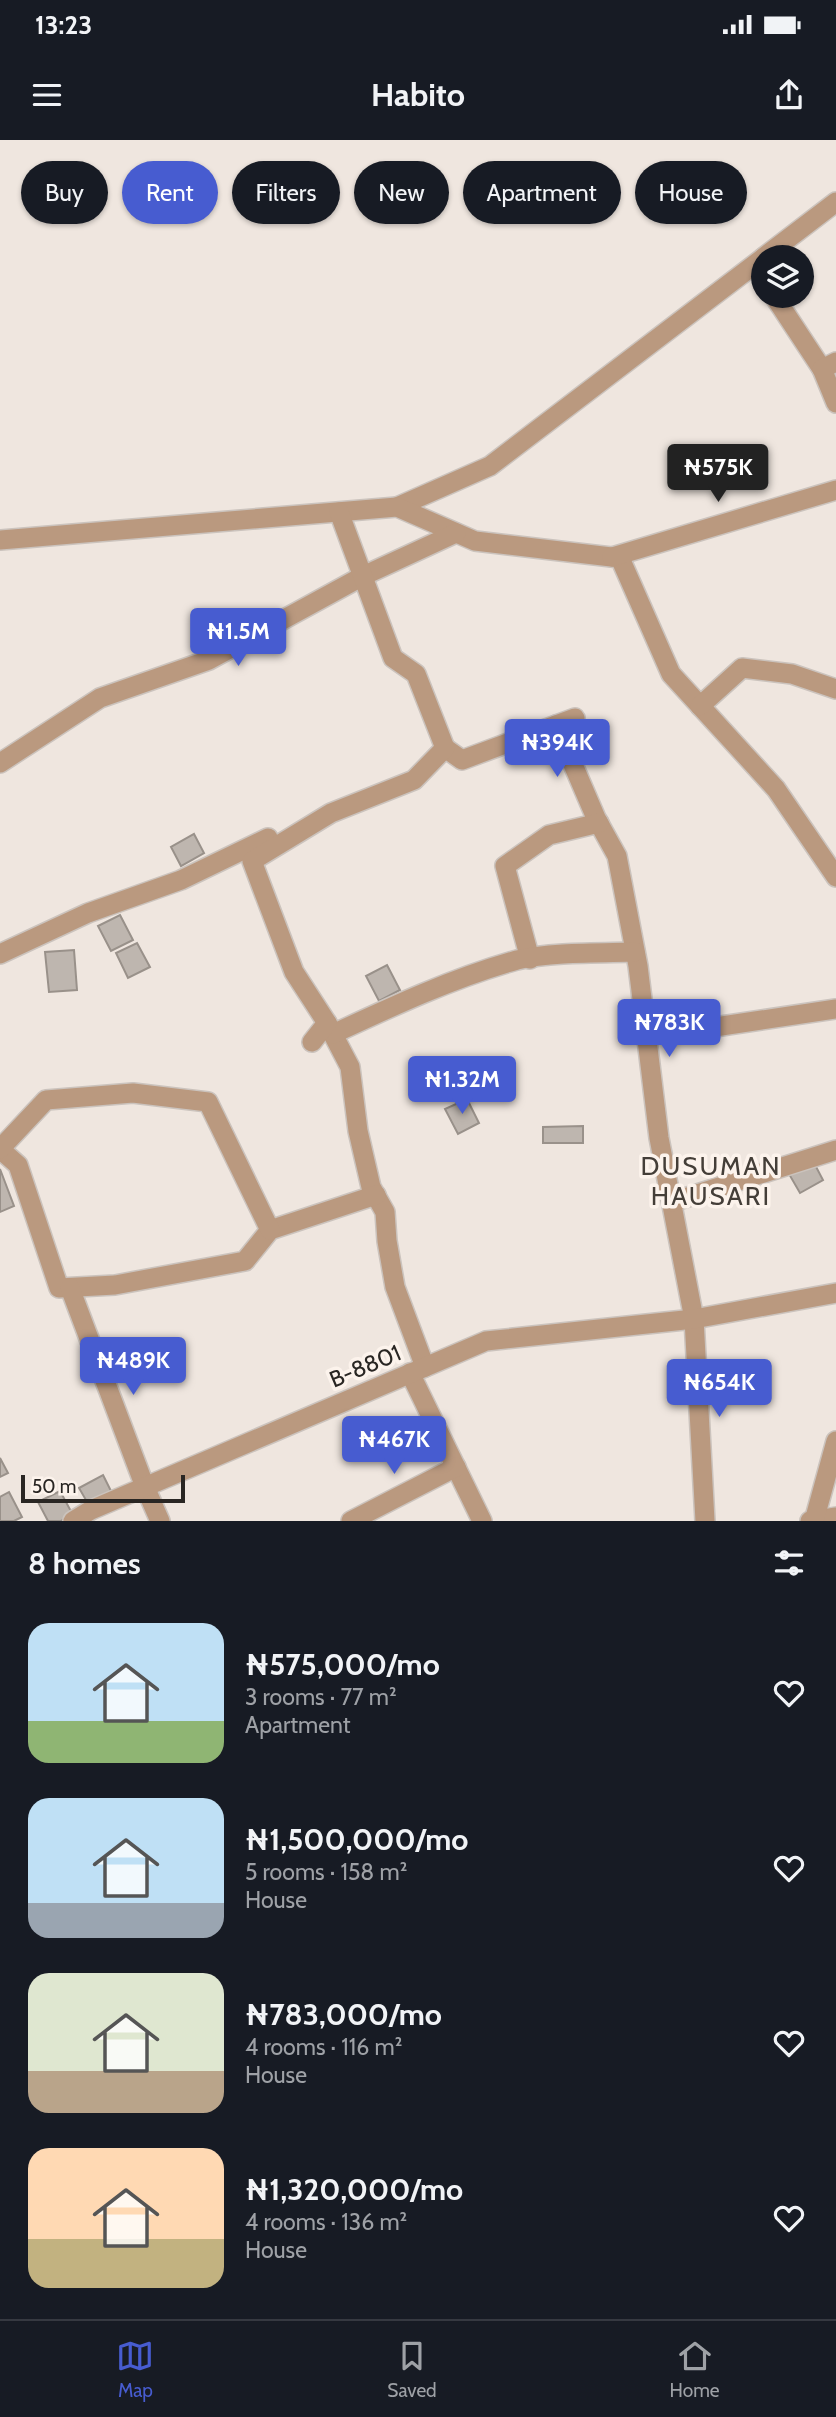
<!DOCTYPE html>
<html lang="en">
<head>
<meta charset="utf-8">
<style>
  :root { --surface:#171b24; --page:#20242c; --text:#f1f3f6; --muted:#9ea1a6; --line:#363941; --accent:#475cd0 }
  body { margin:0; font-family:Cabin,sans-serif; background:var(--page); color:var(--text); height:100vh; display:flex; flex-direction:column; font-size:26px; white-space:nowrap }
  * { box-sizing:border-box; margin:0 }
  p { font-size:23px; color:var(--muted) }
  .icon { flex:none; width:38px; height:38px; fill:none; stroke:currentColor; stroke-width:2; stroke-linecap:round; stroke-linejoin:round }
  .map { position:relative; height:1381px; overflow:hidden }
  .details { display:flex; flex-direction:column; background:var(--surface); flex:1 }
  .details>* { flex:none }
  .banner { position:absolute; left:21px; top:21px; width:794px; height:63px; display:flex; gap:14px }
  .buttons { position:absolute; left:751px; top:105px; display:grid; gap:14px }
  .buttons a { display:grid; place-items:center; width:63px; height:63px; border-radius:50%; background:var(--surface); box-shadow:0 2px 5px #0004; font-size:35px }
  .scale { position:absolute; left:21px; bottom:18px; width:164px; box-sizing:border-box; padding-left:7px; border:4px solid #292623; border-top:0; font-size:19px; line-height:24px; white-space:nowrap; color:#292623; -webkit-text-stroke:5px #fcf3ec; paint-order:stroke }
  .price { position:absolute; translate:-50% -60px; padding:0 16px; border-radius:7px; background:var(--accent); color:#fff; font-size:23px; line-height:46px; filter:drop-shadow(0 2px 4px #0008) }
  .price::after { content:''; position:absolute; left:50%; top:42px; width:21px; height:16px; margin-left:-10px; background:inherit; clip-path:polygon(0 0,100% 0,50% 100%) }
  .price.current { background:#222; color:#fff }
  ul { padding:0; list-style:none }
  li { display:flex; align-items:center; gap:21px; height:175px; padding:0 28px }
  li span { display:grid; place-items:center; flex:none; width:196px; height:140px; border-radius:21px; color:#555 }
  li>.icon { margin-inline-start:auto }
  span .icon { width:84px; height:84px; fill:#fffc; stroke-width:1 }
  li b { font-size:30px }
  h2 { display:flex; justify-content:space-between; align-items:center; height:84px; padding:0 28px; font-size:30px }
  .chip { padding:0 24px; border-radius:32px; background:var(--surface); box-shadow:0 2px 5px #0004; font-size:24px; line-height:63px }
  .chip.current { background:var(--accent); color:#fff }
  .status { display:flex; justify-content:space-between; align-items:center; height:49px; padding:0 35px; background:var(--surface); direction:ltr }
  .status svg { height:19px; fill:currentColor }
  header { display:flex; justify-content:space-between; align-items:center; height:91px; padding:0 28px; background:var(--surface); font-size:32px; font-weight:700 }
  .menu { display:flex; justify-content:space-around; align-items:center; height:98px; border-top:2px solid var(--line); background:var(--surface); font-size:19px; color:var(--muted) }
  .menu a { display:grid; justify-items:center; gap:4px }
  .menu .current { color:var(--accent) }
  .map>svg:first-child { display:block }
</style>
</head>
<body>
<div class="status"><b>13:23</b><svg viewBox="0 0 49 12"><path d="M0 12V9h3v3zM5 12V6h3v6zM10 12V3h3v9zM15 12V0h3v12zM26 1h20v11H26zM47 4h2v5h-2z"/></svg></div>
<header><svg class="icon" aria-label="menu" viewBox="0 0 24 24"><path d="M4 6h16M4 12h16M4 18h16"/></svg>Habito<svg class="icon" aria-label="share" viewBox="0 0 24 24"><path d="M12 15V3M7 8l5-5 5 5M5 13v7h14v-7"/></svg></header>
<div class="map">
<svg width="836" height="1381" viewBox="0 0 836 1381">
  <rect width="100%" height="100%" fill="#efe6df"/>
  <g fill="#beb6af" stroke="#99918a" stroke-width="2">
    <polygon points="194,694 204,713 181,726 171,707"/>
    <polygon points="120,775 133,800 111,811 98,786"/>
    <polygon points="137,803 150,827 128,838 116,813"/>
    <polygon points="74,810 77,850 49,852 45,812"/>
    <polygon points="387,825 400,850 379,861 366,836"/>
    <polygon points="467,959 479,983 458,994 445,969"/>
    <polygon points="583,986 583,1003 543,1003 543,987"/>
    <polygon points="813,1021 823,1040 800,1053 789,1034"/>
    <polygon points="0,1029 14,1066 0,1072"/>
    <polygon points="0,1318 8,1333 0,1337"/>
    <polygon points="103,1335 113,1355 90,1367 79,1348"/>
    <polygon points="60,1351 73,1375 61,1381 48,1381 38,1362"/>
    <polygon points="9,1352 22,1377 14,1381 0,1381 0,1357"/>
  </g>
  <g fill="none" stroke-linecap="round" stroke-linejoin="round">
    <g stroke="#cbc3bd" stroke-width="22">
      <g id="minor">
        <polyline points="764,117 836,62"/>
        <polyline points="774,156 822,229"/>
        <polyline points="836,222 822,229 836,263"/>
        <polyline points="397,367 490,326 763,118"/>
        <polyline points="0,400 397,367 475,401 620,418 671,534 776,649 836,737"/>
        <polyline points="612,417 836,350"/>
        <polyline points="700,566 742,528 792,534 836,549"/>
        <polyline points="556,585 596,678 617,716 638,826 659,998 694,1179 705,1381"/>
        <polyline points="445,608 462,620 575,578"/>
        <polyline points="0,623 100,558 209,520 363,436 456,393"/>
        <polyline points="0,814 88,773 181,740 268,698"/>
        <polyline points="530,819 505,726 549,695 599,683"/>
        <polyline points="327,883 350,927 358,991 371,1047 385,1072 387,1101 395,1147 425,1227"/>
        <polyline points="645,889 703,875 708,888 836,869"/>
        <path d="M 333,894 C 393,866 453,838 517,820 C 550,812 600,813 635,812"/>
        <polyline points="312,902 327,883 294,832 252,721 331,673 414,640 445,608 416,534 393,518 339,372"/>
        <polyline points="0,1009 18,1025 59,1148 115,1145 245,1121 270,1090 376,1055"/>
        <polyline points="0,1009 46,960 133,953 208,962 270,1090"/>
        <polyline points="672,1062 836,1010"/>
        <polyline points="70,1148 145,1347 160,1381"/>
        <polyline points="410,1233 482,1381"/>
        <polyline points="73,1381 91,1370 486,1201 694,1179 836,1153"/>
        <polyline points="351,1381 456,1327"/>
        <polyline points="810,1381 836,1377"/>
        <polyline points="814,1381 836,1301"/>
      </g>
    </g>
    <use href="#minor" stroke="#ba997f" stroke-width="19"/>
  </g>
  <g text-anchor="middle" dominant-baseline="central" stroke-width="7" stroke-linejoin="round" paint-order="stroke">
    <g font-size="23" fill="#292623" stroke="#fcf3ec">
      <text transform="translate(365 1226) rotate(-23)">B-8801</text>
    </g>
    <g font-size="26" letter-spacing="2" fill="#443e38" stroke="#fcf3ec">
      <text x="711" y="1026">DUSUMAN<tspan x="711" dy="30">HAUSARI</tspan></text>
    </g>
  </g>
</svg>
<div class="buttons">
<a><svg class="icon" aria-label="layers" viewBox="0 0 24 24"><path d="M12 4l9 5-9 5-9-5zM3 14l9 5 9-5"/></svg></a>
</div>
<div class="scale">50 m</div>
<b class="price current" style="left:718px;top:364px">₦575K</b>
<b class="price" style="left:238px;top:528px">₦1.5M</b>
<b class="price" style="left:557px;top:639px">₦394K</b>
<b class="price" style="left:669px;top:919px">₦783K</b>
<b class="price" style="left:462px;top:976px">₦1.32M</b>
<b class="price" style="left:133px;top:1257px">₦489K</b>
<b class="price" style="left:719px;top:1279px">₦654K</b>
<b class="price" style="left:394px;top:1336px">₦467K</b>
<div class="banner">
<a class="chip">Buy</a>
<a class="chip current">Rent</a>
<a class="chip">Filters</a>
<a class="chip">New</a>
<a class="chip">Apartment</a>
<a class="chip">House</a>
</div>
</div>
<section class="details">
<h2>8 homes<svg class="icon" aria-label="filters" viewBox="0 0 24 24"><path d="M4 7h16M4 17h16"/><circle cx="9" cy="7" r="2"/><circle cx="15" cy="17" r="2"/></svg></h2>
<ul>
<li><span style="background:linear-gradient(#bfe0f5 70%,#8fb573 0)"><svg class="icon" aria-label="home" viewBox="0 0 24 24"><path d="M3 11l9-7 9 7M6 9v11h12V9"/></svg></span><div><b>₦575,000/mo</b><p>3 rooms · 77 m²</p><p>Apartment</p></div><svg class="icon" aria-label="heart" viewBox="0 0 24 24"><path d="M12 20l-8-8c-3-5 5-10 8-4 3-6 11-1 8 4z"/></svg></li>
<li><span style="background:linear-gradient(#bfe0f5 75%,#9aa5b1 0)"><svg class="icon" aria-label="home" viewBox="0 0 24 24"><path d="M3 11l9-7 9 7M6 9v11h12V9"/></svg></span><div><b>₦1,500,000/mo</b><p>5 rooms · 158 m²</p><p>House</p></div><svg class="icon" aria-label="heart" viewBox="0 0 24 24"><path d="M12 20l-8-8c-3-5 5-10 8-4 3-6 11-1 8 4z"/></svg></li>
<li><span style="background:linear-gradient(#dfe7d0 70%,#b9a48a 0)"><svg class="icon" aria-label="home" viewBox="0 0 24 24"><path d="M3 11l9-7 9 7M6 9v11h12V9"/></svg></span><div><b>₦783,000/mo</b><p>4 rooms · 116 m²</p><p>House</p></div><svg class="icon" aria-label="heart" viewBox="0 0 24 24"><path d="M12 20l-8-8c-3-5 5-10 8-4 3-6 11-1 8 4z"/></svg></li>
<li><span style="background:linear-gradient(#ffd9b3 65%,#c2b280 0)"><svg class="icon" aria-label="home" viewBox="0 0 24 24"><path d="M3 11l9-7 9 7M6 9v11h12V9"/></svg></span><div><b>₦1,320,000/mo</b><p>4 rooms · 136 m²</p><p>House</p></div><svg class="icon" aria-label="heart" viewBox="0 0 24 24"><path d="M12 20l-8-8c-3-5 5-10 8-4 3-6 11-1 8 4z"/></svg></li>
</ul>
</section>
<nav class="menu">
<a class="current"><svg class="icon" aria-label="map" viewBox="0 0 24 24"><path d="M3 6l6-2 6 2 6-2v14l-6 2-6-2-6 2zM9 4v14M15 6v14"/></svg>Map</a>
<a><svg class="icon" aria-label="saved" viewBox="0 0 24 24"><path d="M7 4h10v16l-5-4-5 4z"/></svg>Saved</a>
<a><svg class="icon" aria-label="home" viewBox="0 0 24 24"><path d="M3 11l9-7 9 7M6 9v11h12V9"/></svg>Home</a>
</nav>
</body>
</html>
